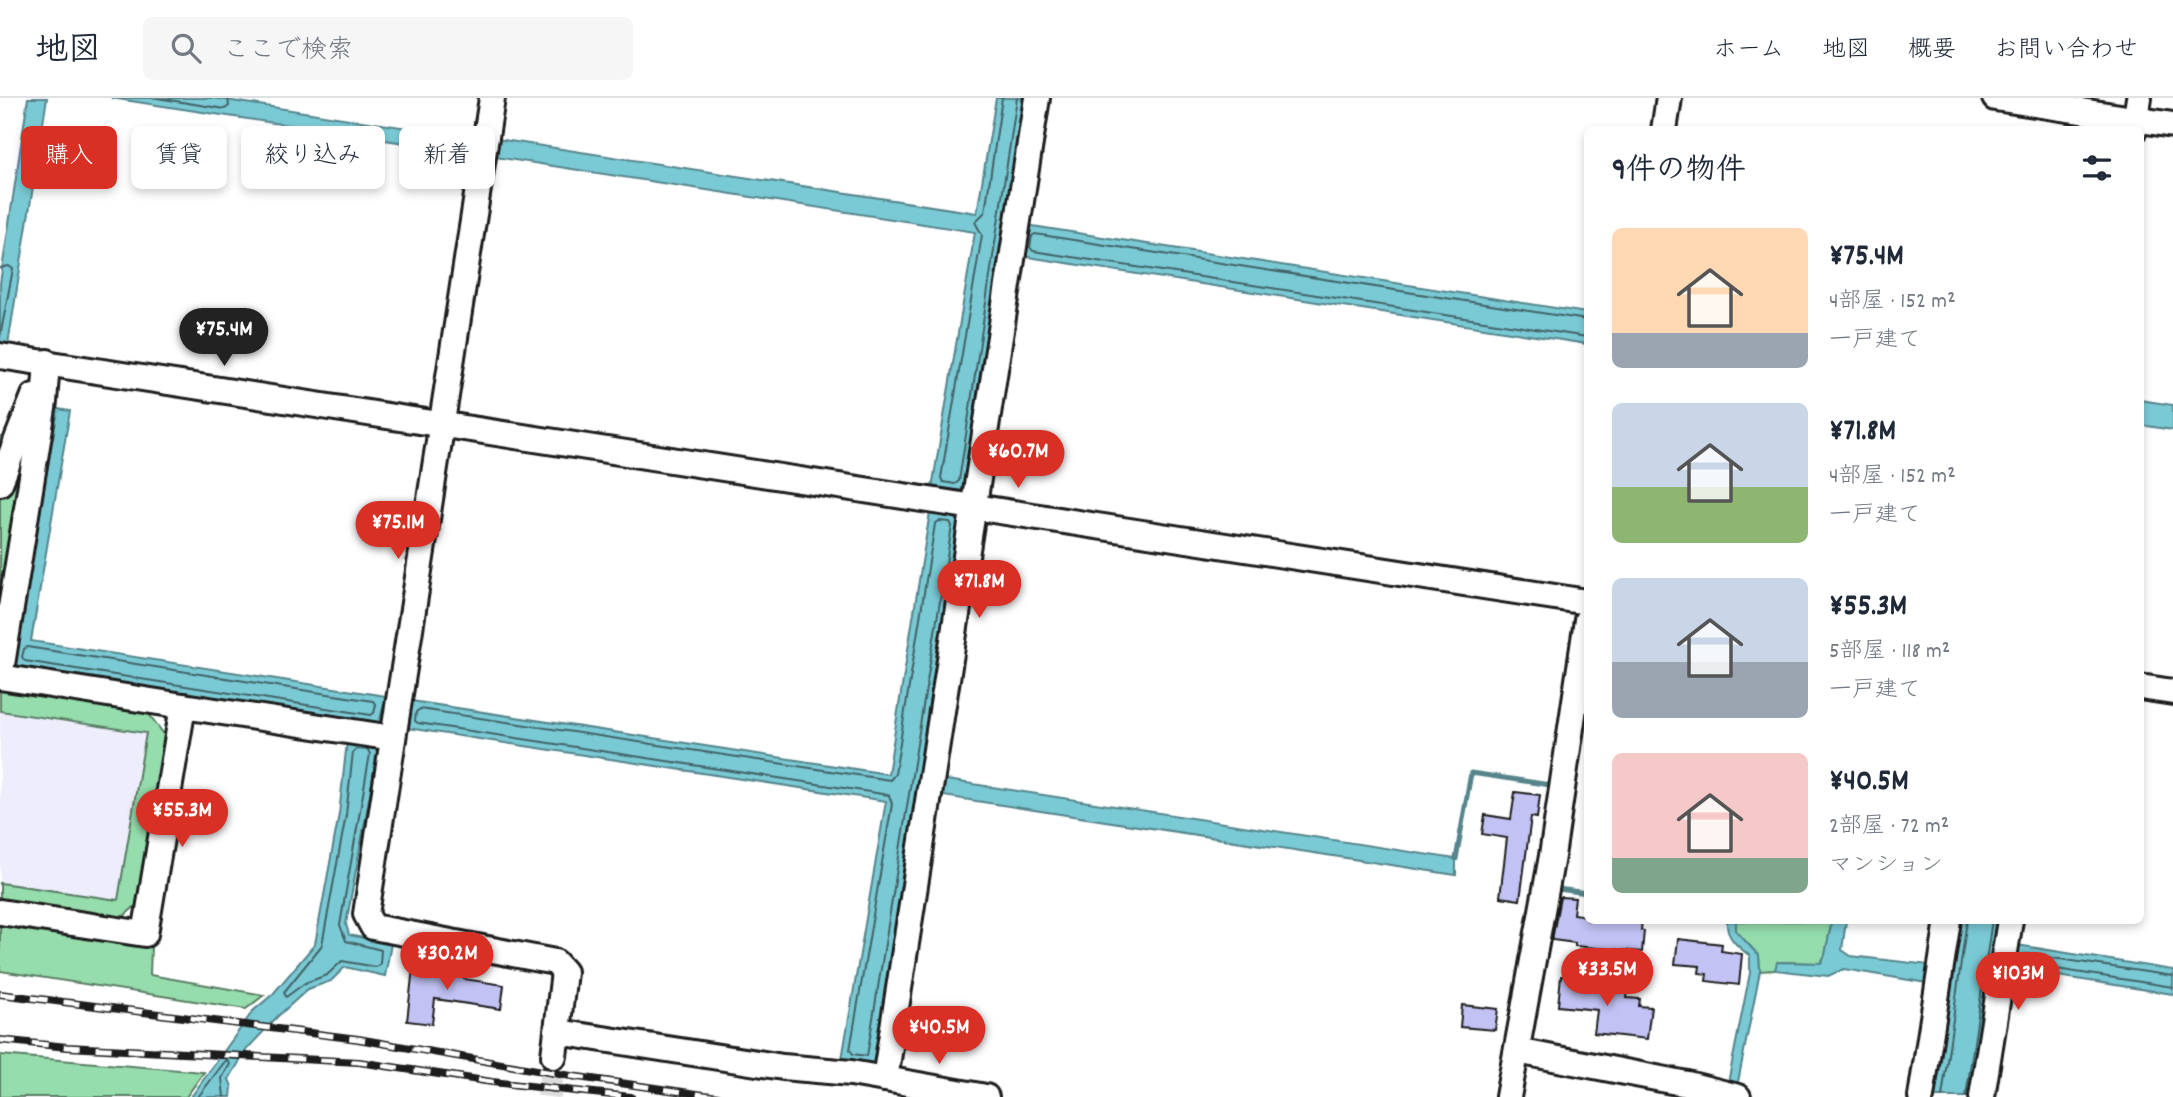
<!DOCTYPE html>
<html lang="ja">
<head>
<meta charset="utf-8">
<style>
  :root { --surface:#fff; --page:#f6f6f7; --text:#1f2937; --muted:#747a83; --line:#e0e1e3; --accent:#d93025 }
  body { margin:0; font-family:Dekko,"Klee One",sans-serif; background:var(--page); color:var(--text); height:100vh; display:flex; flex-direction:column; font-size:26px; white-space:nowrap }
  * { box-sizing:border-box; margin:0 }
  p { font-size:23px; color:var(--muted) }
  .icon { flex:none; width:38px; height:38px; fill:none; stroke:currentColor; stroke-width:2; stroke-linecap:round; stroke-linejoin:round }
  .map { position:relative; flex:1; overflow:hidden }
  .details { position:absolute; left:1584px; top:28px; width:560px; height:798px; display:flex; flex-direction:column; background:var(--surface); border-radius:10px; box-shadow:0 4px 10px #0003 }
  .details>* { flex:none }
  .hud { position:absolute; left:21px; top:28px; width:665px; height:63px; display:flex; gap:14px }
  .price { position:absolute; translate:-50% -60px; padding:0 16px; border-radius:24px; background:var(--accent); color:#fff; font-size:23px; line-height:46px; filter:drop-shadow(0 2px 4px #0008) }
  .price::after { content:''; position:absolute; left:50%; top:42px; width:21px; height:16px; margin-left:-10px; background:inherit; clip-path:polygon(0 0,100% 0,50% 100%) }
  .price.current { background:#222; color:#fff }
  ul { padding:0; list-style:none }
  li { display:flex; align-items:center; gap:21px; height:175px; padding:0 28px }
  li span { display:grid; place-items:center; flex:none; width:196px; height:140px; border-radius:10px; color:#555 }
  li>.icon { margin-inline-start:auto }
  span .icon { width:84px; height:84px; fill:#fffc; stroke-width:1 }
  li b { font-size:30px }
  h2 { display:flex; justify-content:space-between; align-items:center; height:84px; padding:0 28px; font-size:30px }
  .tag { padding:0 24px; border-radius:10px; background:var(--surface); box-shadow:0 4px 10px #0003; font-size:24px; line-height:63px }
  .tag.current { background:var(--accent); color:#fff }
  header { display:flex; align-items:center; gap:42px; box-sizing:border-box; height:98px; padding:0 35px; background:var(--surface); border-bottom:2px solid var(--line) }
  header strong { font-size:33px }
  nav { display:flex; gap:38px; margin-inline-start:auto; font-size:24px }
  .search { width:490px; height:63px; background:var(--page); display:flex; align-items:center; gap:18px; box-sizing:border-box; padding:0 24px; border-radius:10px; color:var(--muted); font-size:26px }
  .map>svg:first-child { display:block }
</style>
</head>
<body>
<header>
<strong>地図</strong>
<div class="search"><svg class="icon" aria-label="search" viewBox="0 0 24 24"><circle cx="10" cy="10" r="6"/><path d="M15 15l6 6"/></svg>ここで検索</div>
<nav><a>ホーム</a><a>地図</a><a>概要</a><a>お問い合わせ</a></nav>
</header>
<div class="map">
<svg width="2173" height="999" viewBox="0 0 2173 999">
  <rect width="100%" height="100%" fill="#fff"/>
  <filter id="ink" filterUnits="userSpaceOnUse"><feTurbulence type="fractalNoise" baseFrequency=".0143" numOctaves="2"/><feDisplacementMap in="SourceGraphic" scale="14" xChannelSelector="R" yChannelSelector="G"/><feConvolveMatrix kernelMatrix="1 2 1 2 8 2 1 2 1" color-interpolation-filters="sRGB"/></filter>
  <g filter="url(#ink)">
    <polygon fill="#ededfc" points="0,613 146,635 118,803 0,785"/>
    <g fill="#95ddac" stroke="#587c64" stroke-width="2">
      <polygon points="0,339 27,353 0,516"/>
      <polygon points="0,591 148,615 166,639 140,804 116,825 151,848 150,877 264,897 246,911 0,873 0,785 118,802 146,635 0,613"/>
      <polygon points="1736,823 1832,823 1825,857 1821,865 1778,864 1775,872 1760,873 1759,858 1736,833"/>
      <polygon points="0,957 204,974 186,999 0,999"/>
    </g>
    <g fill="#7acad5" stroke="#54848b" stroke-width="2">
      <polygon points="28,0 47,0 8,247 0,246 0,185"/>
      <polygon points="111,0 213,0 472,40 470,55"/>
      <polygon points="996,0 1025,0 964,394 932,390 975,134 495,59 497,41 977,115"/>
      <polygon points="1026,127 1587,215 1587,246 1021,158"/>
      <polygon points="2140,302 2173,307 2173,332 2140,327"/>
      <polygon points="58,311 70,313 31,543 386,598 379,625 13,568"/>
      <polygon points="930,414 961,419 875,967 842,961 886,703 407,630 411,603 888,676"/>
      <polygon points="347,643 379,647 346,826 349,837 391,846 385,878 345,869 331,883 308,891 277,919 247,951 229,981 232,989 231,999 191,999 253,913 273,896 315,846 339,716"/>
      <polygon points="940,681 1456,761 1456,777 937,697"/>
      <polygon points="1832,822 1846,823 1842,852 1851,858 1930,867 1927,885 1844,871 1828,878 1775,872 1777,864 1821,865 1825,857"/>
      <path d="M 1727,823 L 1736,823 L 1736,833 L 1759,858 L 1760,873 L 1738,984 L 1731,987 L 1729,980 L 1750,875 L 1750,858 C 1737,848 1726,840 1727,823 Z"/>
      <polygon points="1961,823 1999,823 1972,999 1935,999"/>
      <polygon points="2017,847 2173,872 2173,896 2013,871"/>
    </g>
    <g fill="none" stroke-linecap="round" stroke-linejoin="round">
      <g stroke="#426266" stroke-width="2">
        <polyline points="157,0 225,11 229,8 228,0"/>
        <polyline points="1002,0 985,114 975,124 982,137 941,380 943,384 955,386 959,383 1017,0"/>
        <polyline points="0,170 9,168 13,171 0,239"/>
        <polyline points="1587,222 1035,136 1032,138 1030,149 1033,153 1587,239"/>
        <polygon points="939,423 950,424 952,428 867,958 853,956 850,952 892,706 889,697 418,625 415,623 416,614 420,611 890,682 895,676 935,426"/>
        <polygon points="27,549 373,603 376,607 374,615 371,617 25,563 22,559 24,551"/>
        <polygon points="356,651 368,652 370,656 340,827 346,843 381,852 380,866 376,869 342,863 327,877 305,885 286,899 284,894 322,847 346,717 353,654"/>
        <polyline points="2173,878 2026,856 2022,857 2021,862 2024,866 2173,889"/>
        <polyline points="198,999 226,962 230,966 222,980 224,999"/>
        <polyline points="1942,999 1967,822"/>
        <polyline points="1966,999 1992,822"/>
      </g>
      <g stroke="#54848b" stroke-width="5">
        <polyline points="1456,761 1471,675 1550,687"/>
        <polyline points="1560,783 1558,791 1587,795"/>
      </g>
    </g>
    <g fill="#c2c2f4" stroke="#1c1c1c" stroke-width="2">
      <polygon points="1515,694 1540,697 1537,720 1531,719 1520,802 1500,799 1507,740 1482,736 1485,717 1511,721"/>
      <polygon points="1560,799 1575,800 1573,816 1587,818 1587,822 1642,822 1641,832 1644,833 1642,854 1575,848 1575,845 1552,842"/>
      <polygon points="1678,841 1722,846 1721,853 1742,856 1739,887 1706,883 1707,876 1699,875 1700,868 1675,866"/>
      <polygon points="424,863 439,865 438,874 464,879 464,881 504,887 501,911 435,901 432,926 407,923 413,870 422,872"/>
      <polygon points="1561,878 1586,880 1585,889 1628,894 1627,900 1640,901 1639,908 1651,909 1647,941 1594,935 1597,912 1558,908"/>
      <polygon points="1462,907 1498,911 1495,932 1460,929"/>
    </g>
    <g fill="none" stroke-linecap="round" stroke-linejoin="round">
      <polyline stroke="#ddd" stroke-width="24" stroke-dasharray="24 12" stroke-linecap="butt" points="549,999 554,958"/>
      <g stroke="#1c1c1c" stroke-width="30">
        <g id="minor">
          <polyline points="492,0 366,816 373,829 555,864 564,874 554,958"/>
          <polyline points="1995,0 2173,27"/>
          <polyline points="1664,32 1669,0"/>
          <polyline points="2134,32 2139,0"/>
          <polyline points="0,258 1587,504"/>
          <polyline points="47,264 44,304 0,579 183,608"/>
          <polyline points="0,385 34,298"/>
          <polyline points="2140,589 2173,594"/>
          <polyline points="0,814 145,836 183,608 393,640"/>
          <polyline points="558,934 783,969 851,975 885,981 1037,0"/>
          <polyline points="1517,953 1687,986 1738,999"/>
          <polyline points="885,981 986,999"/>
          <polyline points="1508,999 1552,758 1587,522"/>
          <polyline points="1921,999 1948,822"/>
          <polyline points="1982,999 2010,822"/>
        </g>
      </g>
      <use href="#minor" stroke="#fff" stroke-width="24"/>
      <g stroke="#1c1c1c" stroke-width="8">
        <g id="rail">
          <polyline points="0,896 358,941 571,978 718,999"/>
          <polyline points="0,942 67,949 359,964 492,984 631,999"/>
        </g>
      </g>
      <use href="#rail" stroke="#fff" stroke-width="5" stroke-dasharray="16" stroke-linecap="butt"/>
    </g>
  </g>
</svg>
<b class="price current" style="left:224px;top:270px">¥75.4M</b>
<b class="price" style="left:1018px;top:392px">¥60.7M</b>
<b class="price" style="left:398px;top:463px">¥75.1M</b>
<b class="price" style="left:979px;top:522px">¥71.8M</b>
<b class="price" style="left:182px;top:751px">¥55.3M</b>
<b class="price" style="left:447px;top:894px">¥30.2M</b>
<b class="price" style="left:1607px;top:910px">¥33.5M</b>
<b class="price" style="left:2018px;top:914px">¥103M</b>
<b class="price" style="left:939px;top:968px">¥40.5M</b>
<div class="hud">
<a class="tag current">購入</a>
<a class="tag">賃貸</a>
<a class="tag">絞り込み</a>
<a class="tag">新着</a>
</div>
<section class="details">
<h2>9件の物件<svg class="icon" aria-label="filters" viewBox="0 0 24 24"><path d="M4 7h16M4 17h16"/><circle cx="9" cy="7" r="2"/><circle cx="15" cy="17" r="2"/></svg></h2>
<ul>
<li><span style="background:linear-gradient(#ffd9b3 75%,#9aa5b1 0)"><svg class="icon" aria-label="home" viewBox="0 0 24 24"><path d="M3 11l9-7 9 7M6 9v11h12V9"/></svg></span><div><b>¥75.4M</b><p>4部屋 · 152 m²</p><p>一戸建て</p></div></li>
<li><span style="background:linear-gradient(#c9d6e8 60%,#8fb573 0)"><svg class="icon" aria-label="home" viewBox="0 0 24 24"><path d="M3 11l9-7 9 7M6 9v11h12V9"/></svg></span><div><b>¥71.8M</b><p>4部屋 · 152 m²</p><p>一戸建て</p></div></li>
<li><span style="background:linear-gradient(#c9d6e8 60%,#9aa5b1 0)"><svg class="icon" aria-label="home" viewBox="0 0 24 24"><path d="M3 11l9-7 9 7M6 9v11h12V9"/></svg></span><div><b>¥55.3M</b><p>5部屋 · 118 m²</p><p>一戸建て</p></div></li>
<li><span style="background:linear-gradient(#f6c9c9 75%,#7fa58c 0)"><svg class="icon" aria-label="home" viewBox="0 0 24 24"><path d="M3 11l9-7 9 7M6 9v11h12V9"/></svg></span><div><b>¥40.5M</b><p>2部屋 · 72 m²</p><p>マンション</p></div></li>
</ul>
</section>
</div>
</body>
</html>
